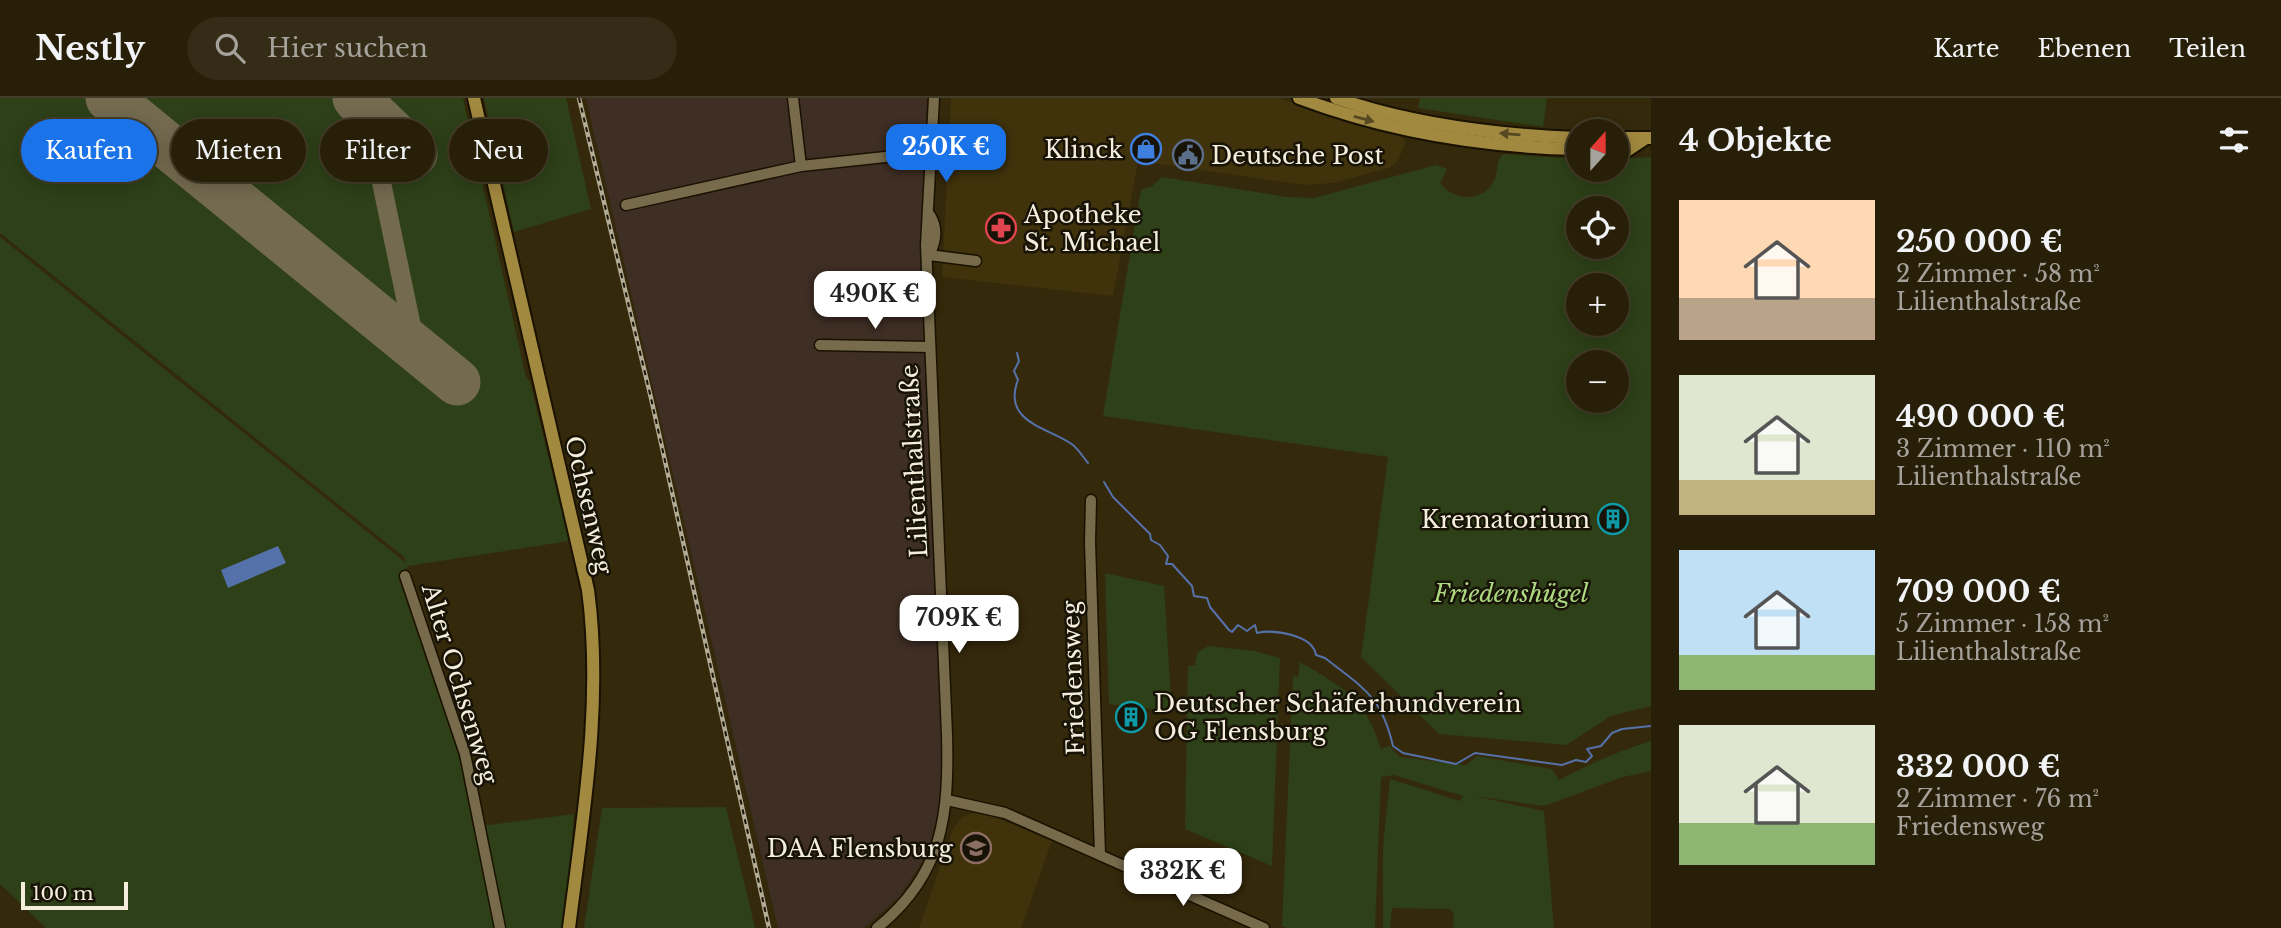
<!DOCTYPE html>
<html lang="de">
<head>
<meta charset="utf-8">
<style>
  :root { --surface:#281f08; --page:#342c16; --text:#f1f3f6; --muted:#a5a29c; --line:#443d29; --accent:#1a73e8 }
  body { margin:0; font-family:"Libre Baskerville",serif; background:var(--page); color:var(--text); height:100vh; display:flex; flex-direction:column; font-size:26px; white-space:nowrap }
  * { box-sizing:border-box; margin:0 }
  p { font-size:23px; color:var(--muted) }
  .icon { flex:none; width:38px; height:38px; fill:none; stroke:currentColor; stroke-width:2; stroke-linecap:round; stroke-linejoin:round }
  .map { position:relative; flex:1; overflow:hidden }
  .sheet { display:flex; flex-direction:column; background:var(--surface); width:630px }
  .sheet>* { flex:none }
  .guide { position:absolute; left:21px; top:21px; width:665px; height:63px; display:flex; gap:14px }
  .needle { width:46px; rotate:21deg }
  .fabs { position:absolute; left:1566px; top:21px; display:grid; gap:14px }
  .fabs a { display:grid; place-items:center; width:63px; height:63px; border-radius:50%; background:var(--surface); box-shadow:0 4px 18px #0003,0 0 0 2px var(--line); font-size:35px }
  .scale { position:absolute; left:21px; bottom:18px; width:107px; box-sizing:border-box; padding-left:7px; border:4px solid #f5eedd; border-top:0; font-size:19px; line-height:24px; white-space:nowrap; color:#f5eedd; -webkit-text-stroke:5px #181307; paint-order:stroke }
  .price { position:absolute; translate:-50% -60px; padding:0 16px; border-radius:14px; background:#fff; color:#222; font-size:23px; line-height:46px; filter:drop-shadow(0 2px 4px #0008) }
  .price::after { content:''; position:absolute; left:50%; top:42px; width:21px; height:16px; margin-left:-10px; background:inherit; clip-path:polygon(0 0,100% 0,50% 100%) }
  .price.current { background:var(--accent); color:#fff }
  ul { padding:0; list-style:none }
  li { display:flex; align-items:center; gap:21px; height:175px; padding:0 28px }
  li span { display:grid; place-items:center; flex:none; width:196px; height:140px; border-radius:0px; color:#555 }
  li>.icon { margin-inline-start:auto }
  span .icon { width:84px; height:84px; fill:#fffc; stroke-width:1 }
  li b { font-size:30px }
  h2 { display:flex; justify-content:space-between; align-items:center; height:84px; padding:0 28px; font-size:30px }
  .tag { padding:0 24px; border-radius:32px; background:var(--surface); box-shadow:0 4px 18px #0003,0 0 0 2px var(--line); font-size:24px; line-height:63px }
  .tag.current { background:var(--accent); color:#fff }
  header { display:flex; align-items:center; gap:42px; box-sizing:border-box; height:98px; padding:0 35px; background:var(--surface); border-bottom:2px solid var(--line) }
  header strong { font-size:33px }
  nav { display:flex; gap:38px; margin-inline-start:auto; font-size:24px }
  .search { width:490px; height:63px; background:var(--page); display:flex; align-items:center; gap:18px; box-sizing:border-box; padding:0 24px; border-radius:38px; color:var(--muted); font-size:26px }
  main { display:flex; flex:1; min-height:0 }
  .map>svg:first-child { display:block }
</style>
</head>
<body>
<header>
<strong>Nestly</strong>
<div class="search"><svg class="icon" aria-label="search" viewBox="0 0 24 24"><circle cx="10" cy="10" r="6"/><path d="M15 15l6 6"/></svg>Hier suchen</div>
<nav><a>Karte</a><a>Ebenen</a><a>Teilen</a></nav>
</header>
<main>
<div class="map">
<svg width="1651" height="830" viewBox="0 0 1651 830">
  <rect width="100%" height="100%" fill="#35290b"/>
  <g fill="#40320b">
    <polygon points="951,0 1278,0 1404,40 1405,45 1398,63 1389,70 1333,85 1305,87 1138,63 1113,198 942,179"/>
    <polygon points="974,715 992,718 1052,743 1021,830 919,830 953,731 962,719"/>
  </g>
  <polygon fill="#3f2e24" points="586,0 927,0 922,179 944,695 927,756 900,798 864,830 778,830"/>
  <g fill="#2d4018" fill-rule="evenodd">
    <polygon points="0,0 463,0 526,279 530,284 569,443 408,468 399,481 459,659 473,729 574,716 565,830 46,830 0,786 0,139 406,465 404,459 0,135"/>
    <polygon points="484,0 566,0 591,111 514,134"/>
    <polygon points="1420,0 1547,0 1543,29 1418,10"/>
    <path d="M 1503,56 L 1578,61 L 1578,72 L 1617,72 L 1617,61 L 1651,59 L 1651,608 L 1611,618 L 1566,647 L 1439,636 L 1361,559 L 1388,359 L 1103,318 L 1141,91 L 1151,89 L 1162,79 L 1287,99 L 1314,100 L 1436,67 L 1447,71 L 1440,85 C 1454,103 1482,105 1494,83 C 1499,74 1495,63 1503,56 ZM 1578,110 L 1617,110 L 1617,149 L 1578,149 ZM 1578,187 L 1617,187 L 1617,226 L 1578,226 ZM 1578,264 L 1617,264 L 1617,303 L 1578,303 Z"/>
    <polygon points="1105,475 1164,488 1172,613 1109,606"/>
    <polygon points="1208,548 1254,553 1280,560 1272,768 1185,731 1188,568 1195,567 1197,555"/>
    <path d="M 1300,564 C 1345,591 1365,599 1381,651 L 1389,648 L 1400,659 L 1466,667 L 1477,658 L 1552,671 L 1559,682 C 1589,666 1619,653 1651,643 L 1651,673 L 1623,679 L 1544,708 L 1474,698 L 1544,713 L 1554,830 L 1453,830 L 1454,817 L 1450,811 L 1392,810 L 1390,830 L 1383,830 L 1383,749 L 1390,681 L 1460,703 L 1463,698 L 1394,677 L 1381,679 L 1375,830 L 1287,830 L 1282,828 L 1293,578 L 1298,579 Z"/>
    <polygon points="726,709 755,830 584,830 602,710"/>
  </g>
  <polygon fill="#5571a9" points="278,448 286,465 228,490 221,472"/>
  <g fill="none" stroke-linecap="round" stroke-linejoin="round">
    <g stroke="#5571a9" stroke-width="2">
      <path d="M 1017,255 L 1019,263 L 1014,273 L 1018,282 C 1001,325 1051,330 1073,347 C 1079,352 1083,359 1088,365"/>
      <path d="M 1104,384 L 1113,399 L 1150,436 L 1151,442 L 1160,447 L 1168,458 L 1166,466 L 1172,466 L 1192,488 L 1194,498 L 1207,500 L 1210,509 L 1229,532 L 1232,534 L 1238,527 L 1247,533 L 1255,527 L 1257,535 C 1274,531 1313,537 1316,557 L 1325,560 C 1363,590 1381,597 1393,648 L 1403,655 L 1456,666 L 1475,655 L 1562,667 L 1576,662 L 1586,664 L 1592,658 L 1587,651 L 1601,648 L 1612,635 L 1622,631 L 1651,628"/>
    </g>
    <polyline stroke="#746a50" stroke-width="19" points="366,10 416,250"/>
    <g stroke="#746a50" stroke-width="47">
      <polyline points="109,0 457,284"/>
      <polyline points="356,0 414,56"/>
    </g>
    <g stroke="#1a1200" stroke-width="13">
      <g id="minor">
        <polyline points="793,0 801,68"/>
        <polyline points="626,107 801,68 932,54"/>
        <polyline points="929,157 976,163"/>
        <path d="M 929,157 C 936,144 938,130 930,117"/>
        <polyline points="820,247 930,249"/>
        <polyline points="1091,402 1090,444 1100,757"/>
        <polyline points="405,478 465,656 500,830"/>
        <polyline points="947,702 1005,715 1264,830"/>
        <path d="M 877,830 C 944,776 949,716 947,636 L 926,147 L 934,0"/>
      </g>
    </g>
    <g stroke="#1a1200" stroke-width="16">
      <g id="major">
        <path d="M 474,0 L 588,492 C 603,604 583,718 569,830"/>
        <path d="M 1299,0 C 1389,34 1483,49 1578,51"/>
        <path d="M 1336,0 C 1414,27 1496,37 1578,40"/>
        <polyline points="1617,40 1651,40"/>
        <polyline points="1617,52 1628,52 1646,40"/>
      </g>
    </g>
    <use href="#minor" stroke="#776b4c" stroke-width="10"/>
    <use href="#major" stroke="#a28940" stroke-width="12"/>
    <g stroke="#b4ab95" stroke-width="4.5">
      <polyline id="rail" points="579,0 651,300 769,830"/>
    </g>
    <use href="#rail" stroke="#181307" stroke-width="2" stroke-dasharray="5" stroke-linecap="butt"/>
  </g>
  <defs><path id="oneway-solid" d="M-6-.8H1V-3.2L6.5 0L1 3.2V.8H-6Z" transform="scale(1.75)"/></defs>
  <g fill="#564821">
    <use href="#oneway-solid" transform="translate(1364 21) rotate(15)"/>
    <use href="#oneway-solid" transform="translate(1510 36) rotate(-175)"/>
  </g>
  <defs>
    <g id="shop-ring" transform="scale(1.575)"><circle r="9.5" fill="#181307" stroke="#3f7fe0" stroke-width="1.5"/><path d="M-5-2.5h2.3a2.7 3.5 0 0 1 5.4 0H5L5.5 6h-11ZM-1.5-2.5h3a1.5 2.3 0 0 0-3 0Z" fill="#3f7fe0"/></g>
    <g id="civic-ring" transform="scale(1.575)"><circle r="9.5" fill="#181307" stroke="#5c6f8a" stroke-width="1.5"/><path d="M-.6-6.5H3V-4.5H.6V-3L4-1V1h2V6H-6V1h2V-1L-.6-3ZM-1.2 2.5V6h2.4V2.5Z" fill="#5c6f8a"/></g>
    <g id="pharmacy-ring" transform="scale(1.575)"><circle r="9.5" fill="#181307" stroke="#e0444e" stroke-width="1.5"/><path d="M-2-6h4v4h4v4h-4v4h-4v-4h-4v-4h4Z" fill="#e0444e"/></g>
    <g id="building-ring" transform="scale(1.575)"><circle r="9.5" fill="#181307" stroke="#0f9aa8" stroke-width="1.5"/><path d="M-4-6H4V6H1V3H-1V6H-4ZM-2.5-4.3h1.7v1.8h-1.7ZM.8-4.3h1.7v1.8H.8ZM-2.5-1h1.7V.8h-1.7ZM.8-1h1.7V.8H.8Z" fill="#0f9aa8"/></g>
    <g id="school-ring" transform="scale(1.575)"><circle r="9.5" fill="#181307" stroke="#8d6e63" stroke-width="1.5"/><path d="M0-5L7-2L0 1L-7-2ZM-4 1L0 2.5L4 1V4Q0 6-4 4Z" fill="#8d6e63"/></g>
  </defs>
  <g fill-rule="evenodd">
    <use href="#shop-ring" x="1146" y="51"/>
    <use href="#civic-ring" x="1188" y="57"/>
    <use href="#pharmacy-ring" x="1001" y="130"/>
    <use href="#building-ring" x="1613" y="421"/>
    <use href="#building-ring" x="1131" y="619"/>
    <use href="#school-ring" x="976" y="750"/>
  </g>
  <g text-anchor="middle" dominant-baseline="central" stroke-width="5" stroke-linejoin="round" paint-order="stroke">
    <g font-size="24" fill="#f5eedd" stroke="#181307" text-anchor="end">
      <text x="1123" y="51">Klinck</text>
      <text x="1211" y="57" text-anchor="start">Deutsche Post</text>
      <text x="1024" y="116" text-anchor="start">Apotheke<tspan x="1024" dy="28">St. Michael</tspan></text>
      <text x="1590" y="421">Krematorium</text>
      <text x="1154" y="605" text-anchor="start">Deutscher Schäferhundverein<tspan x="1154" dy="28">OG Flensburg</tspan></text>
      <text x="953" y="750">DAA Flensburg</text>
    </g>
    <g font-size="24" fill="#f5eedd" stroke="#181307">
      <text transform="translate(914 363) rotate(-93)">Lilienthalstraße</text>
      <text transform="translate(589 407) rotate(77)">Ochsenweg</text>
      <text transform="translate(1073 580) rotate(-92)">Friedensweg</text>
      <text transform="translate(460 586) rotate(73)">Alter Ochsenweg</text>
    </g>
    <g font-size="24" font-style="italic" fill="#acd880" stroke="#181307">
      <text x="1511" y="495">Friedenshügel</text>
    </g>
  </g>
</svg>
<div class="fabs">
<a><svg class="needle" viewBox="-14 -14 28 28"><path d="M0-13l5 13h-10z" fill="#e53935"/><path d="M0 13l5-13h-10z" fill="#a5a29c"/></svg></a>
<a><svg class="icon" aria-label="locate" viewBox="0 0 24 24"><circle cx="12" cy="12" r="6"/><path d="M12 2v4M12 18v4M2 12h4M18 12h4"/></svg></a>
<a>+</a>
<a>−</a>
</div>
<div class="scale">100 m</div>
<b class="price current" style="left:946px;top:86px">250K €</b>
<b class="price" style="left:875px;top:233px">490K €</b>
<b class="price" style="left:959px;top:557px">709K €</b>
<b class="price" style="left:1183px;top:810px">332K €</b>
<div class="guide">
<a class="tag current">Kaufen</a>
<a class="tag">Mieten</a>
<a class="tag">Filter</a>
<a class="tag">Neu</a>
</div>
</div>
<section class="sheet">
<h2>4 Objekte<svg class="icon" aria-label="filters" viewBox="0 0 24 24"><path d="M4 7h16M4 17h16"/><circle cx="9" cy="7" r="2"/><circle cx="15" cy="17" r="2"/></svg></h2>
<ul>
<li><span style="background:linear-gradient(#ffd9b3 70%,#b9a48a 0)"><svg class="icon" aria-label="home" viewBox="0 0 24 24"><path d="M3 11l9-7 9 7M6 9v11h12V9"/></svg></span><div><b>250 000 €</b><p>2 Zimmer · 58 m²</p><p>Lilienthalstraße</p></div></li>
<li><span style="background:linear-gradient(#dfe7d0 75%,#c2b280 0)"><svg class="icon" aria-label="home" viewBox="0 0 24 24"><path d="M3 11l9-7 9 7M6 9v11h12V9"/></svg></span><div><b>490 000 €</b><p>3 Zimmer · 110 m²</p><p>Lilienthalstraße</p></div></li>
<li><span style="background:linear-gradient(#bfe0f5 75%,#8fb573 0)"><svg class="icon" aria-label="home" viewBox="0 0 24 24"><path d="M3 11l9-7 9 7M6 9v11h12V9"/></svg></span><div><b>709 000 €</b><p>5 Zimmer · 158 m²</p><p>Lilienthalstraße</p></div></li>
<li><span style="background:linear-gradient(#dfe7d0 70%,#8fb573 0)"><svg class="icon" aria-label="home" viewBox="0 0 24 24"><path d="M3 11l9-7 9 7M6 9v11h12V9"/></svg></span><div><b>332 000 €</b><p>2 Zimmer · 76 m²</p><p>Friedensweg</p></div></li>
</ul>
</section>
</main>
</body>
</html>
